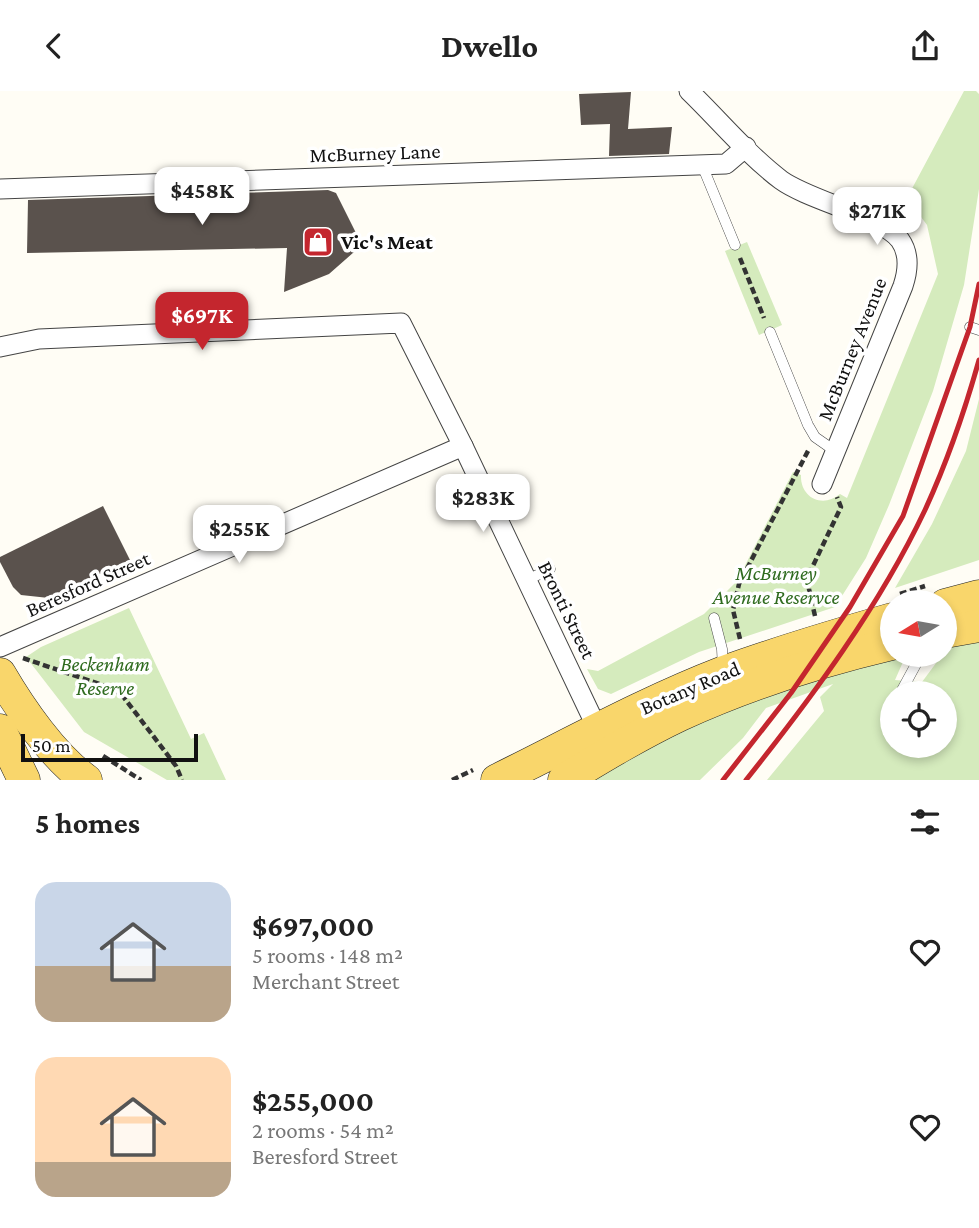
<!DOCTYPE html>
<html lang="en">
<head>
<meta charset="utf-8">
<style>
  :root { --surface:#fff; --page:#f6f6f6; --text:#222; --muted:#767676; --accent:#c4262e }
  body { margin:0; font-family:"Crimson Pro",serif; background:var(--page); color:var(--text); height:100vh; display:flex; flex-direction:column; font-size:26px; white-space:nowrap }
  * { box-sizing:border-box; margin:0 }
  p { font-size:23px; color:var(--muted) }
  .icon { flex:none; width:38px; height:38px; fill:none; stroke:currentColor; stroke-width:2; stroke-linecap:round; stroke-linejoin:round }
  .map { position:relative; height:689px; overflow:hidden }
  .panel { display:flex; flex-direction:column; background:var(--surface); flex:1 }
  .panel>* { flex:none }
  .needle { width:46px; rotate:259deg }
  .buttons { position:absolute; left:880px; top:499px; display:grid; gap:14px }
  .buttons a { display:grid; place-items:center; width:77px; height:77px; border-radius:50%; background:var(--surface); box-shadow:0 4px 10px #0003; font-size:35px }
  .scale { position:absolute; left:21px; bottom:18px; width:177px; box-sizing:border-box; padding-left:7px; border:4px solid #111; border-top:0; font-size:19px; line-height:24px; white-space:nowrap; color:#111; -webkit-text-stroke:5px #fff; paint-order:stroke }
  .price { position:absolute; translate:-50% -60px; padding:0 16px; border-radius:14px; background:#fff; color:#222; font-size:23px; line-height:46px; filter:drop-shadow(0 2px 4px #0008) }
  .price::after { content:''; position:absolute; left:50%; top:42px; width:21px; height:16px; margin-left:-10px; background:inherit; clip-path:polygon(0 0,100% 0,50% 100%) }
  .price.active { background:var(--accent); color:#fff }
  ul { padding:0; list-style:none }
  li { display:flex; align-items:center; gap:21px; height:175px; padding:0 35px }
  li span { display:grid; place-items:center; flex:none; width:196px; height:140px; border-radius:21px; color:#555 }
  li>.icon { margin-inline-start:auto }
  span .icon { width:84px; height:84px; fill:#fffc; stroke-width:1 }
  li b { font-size:30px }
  h2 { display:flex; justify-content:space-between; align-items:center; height:84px; padding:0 35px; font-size:30px }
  header { display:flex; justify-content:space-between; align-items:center; height:91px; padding:0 35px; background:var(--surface); font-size:32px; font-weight:700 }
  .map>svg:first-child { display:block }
</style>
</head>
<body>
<header><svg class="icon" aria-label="back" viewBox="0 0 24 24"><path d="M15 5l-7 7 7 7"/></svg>Dwello<svg class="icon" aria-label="share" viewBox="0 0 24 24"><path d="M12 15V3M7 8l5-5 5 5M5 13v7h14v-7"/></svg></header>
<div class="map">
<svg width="979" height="689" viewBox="0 0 979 689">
  <rect width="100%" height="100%" fill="#fffdf5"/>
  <g fill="#d5ebbd" fill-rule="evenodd">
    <path d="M 964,0 L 976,0 L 979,3 L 979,98 L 964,194 L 933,300 L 889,414 L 866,467 L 835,516 L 699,561 L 611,603 L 598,598 L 587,578 L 598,580 L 704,523 L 737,490 L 793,381 L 801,384 C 800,406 822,418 840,403 L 847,407 L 938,183 L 927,134 L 907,107 Z"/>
    <polygon points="747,151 782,234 759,244 725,160"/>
    <polygon points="979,308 979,469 895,497 932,433 966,360"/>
    <polygon points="129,517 191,648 204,642 226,689 167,689 84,641 26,566 41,556"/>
    <path d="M 979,547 L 979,689 L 767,689 L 824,620 L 820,606 L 833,593 L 766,617 L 743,647 L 700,689 L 587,689 L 725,613 L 893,564 L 906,564 L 895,589 L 922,591 L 942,564 L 945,564 L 945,559 L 950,552 ZM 892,602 L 945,602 L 945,654 L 892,654 Z"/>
  </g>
  <g fill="#5a524d">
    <polygon points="631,1 628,38 672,36 669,63 609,65 610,33 581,34 579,3"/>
    <polygon points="328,99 336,102 362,154 329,183 284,201 287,157 27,162 28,109"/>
    <polygon points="103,415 130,469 49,507 21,504 13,496 0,471 0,466"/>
  </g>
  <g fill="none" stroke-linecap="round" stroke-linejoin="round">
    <g stroke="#444" stroke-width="11">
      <g id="lane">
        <polyline points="702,74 735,154"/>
        <polyline points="970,236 979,239"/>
        <polyline points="770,241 808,334 815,346 835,360"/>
        <polyline points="527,489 550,478"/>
        <polyline points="714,527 722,558 723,578"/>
        <polyline points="902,599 921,564"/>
      </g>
    </g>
    <g stroke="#444" stroke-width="21">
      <g id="street">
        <path d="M 689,0 C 719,29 748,64 781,89 C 810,110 882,125 900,149 C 910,163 908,180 903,195 L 822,393"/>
        <polyline points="0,98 726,73 746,56"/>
        <polyline points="0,256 39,248 401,232 463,355 598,639"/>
        <polyline points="0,556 463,355"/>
      </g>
    </g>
    <g stroke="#222" stroke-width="33">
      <g id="primary">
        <polyline points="945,514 979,505"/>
        <polyline points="945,541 979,535"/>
        <path d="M 0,583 C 21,619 53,665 86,689"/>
        <polyline points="0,639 24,689"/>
        <path d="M 497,689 C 572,652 646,611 724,581 C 779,561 836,544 892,528"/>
        <path d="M 564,689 C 602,666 640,643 680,624 C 748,593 820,570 892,553"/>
      </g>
    </g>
    <g stroke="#333" stroke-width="4.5" stroke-dasharray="7 3.5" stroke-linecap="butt">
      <polyline points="740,167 764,227"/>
      <polyline points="900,503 925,495"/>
      <polyline points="815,525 809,498 810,481 841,416 837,406"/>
      <polyline points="740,548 733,519 739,493 809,358"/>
      <polyline points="23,567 111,597 122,604 176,675 182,689"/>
      <polyline points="103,665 141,689"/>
      <polyline points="452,689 473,679"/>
    </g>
    <use href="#lane" stroke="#fff" stroke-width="10"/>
    <use href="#street" stroke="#fff" stroke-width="19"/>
    <use href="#primary" stroke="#f9d66b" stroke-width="32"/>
    <g stroke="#c4262e" stroke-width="5">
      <polyline points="723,689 791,602 850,516 903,425 970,236 979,193"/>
      <path d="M 746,689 C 813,605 879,516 925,419 C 947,371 965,319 979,269"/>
    </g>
  </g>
  <defs>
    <g id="shop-square" transform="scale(1.575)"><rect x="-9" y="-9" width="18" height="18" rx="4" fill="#c4262e" stroke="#fff"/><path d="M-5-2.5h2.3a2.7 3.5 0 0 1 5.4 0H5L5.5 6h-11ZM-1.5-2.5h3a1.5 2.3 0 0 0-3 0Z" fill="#fff"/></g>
  </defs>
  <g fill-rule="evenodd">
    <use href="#shop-square" x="318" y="151"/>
  </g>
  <g text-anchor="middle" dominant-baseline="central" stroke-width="7" stroke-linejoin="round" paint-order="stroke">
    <g font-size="21" fill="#111" stroke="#fff">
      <text transform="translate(375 62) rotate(-2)">McBurney Lane</text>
      <text transform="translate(852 258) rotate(-68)">McBurney Avenue</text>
      <text transform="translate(88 493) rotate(-24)">Beresford Street</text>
      <text transform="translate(567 519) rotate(64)">Bronti Street</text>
      <text transform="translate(690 597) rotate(-23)">Botany Road</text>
    </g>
    <g font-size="21" font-weight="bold" fill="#111" stroke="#fff" text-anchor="start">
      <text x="341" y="151">Vic's Meat</text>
    </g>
    <g font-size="21" font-style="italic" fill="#2f6b1f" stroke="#fff">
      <text x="776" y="482">McBurney<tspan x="776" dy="24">Avenue Reservce</tspan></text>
      <text x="105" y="573">Beckenham<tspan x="105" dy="24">Reserve</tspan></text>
    </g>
  </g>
</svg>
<div class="buttons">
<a><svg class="needle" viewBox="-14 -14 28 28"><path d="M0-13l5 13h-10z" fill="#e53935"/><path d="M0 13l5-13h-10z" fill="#767676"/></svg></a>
<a><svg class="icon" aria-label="locate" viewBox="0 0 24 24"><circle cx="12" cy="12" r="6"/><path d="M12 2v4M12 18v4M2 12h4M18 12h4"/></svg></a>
</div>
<div class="scale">50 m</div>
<b class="price" style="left:202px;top:136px">$458K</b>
<b class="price" style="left:877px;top:156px">$271K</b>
<b class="price active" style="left:202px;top:261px">$697K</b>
<b class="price" style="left:483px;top:443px">$283K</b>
<b class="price" style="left:239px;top:474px">$255K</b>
</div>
<section class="panel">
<h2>5 homes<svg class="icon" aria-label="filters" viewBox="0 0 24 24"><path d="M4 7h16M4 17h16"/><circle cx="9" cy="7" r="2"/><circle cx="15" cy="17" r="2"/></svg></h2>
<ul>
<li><span style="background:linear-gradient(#c9d6e8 60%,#b9a48a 0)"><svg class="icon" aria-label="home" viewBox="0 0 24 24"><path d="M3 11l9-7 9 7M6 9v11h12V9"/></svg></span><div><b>$697,000</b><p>5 rooms · 148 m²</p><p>Merchant Street</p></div><svg class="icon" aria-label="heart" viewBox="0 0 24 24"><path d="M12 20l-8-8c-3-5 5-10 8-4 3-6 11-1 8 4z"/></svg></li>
<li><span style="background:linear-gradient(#ffd9b3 75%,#b9a48a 0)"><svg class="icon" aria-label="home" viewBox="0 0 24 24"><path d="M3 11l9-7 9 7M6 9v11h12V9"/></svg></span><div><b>$255,000</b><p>2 rooms · 54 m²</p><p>Beresford Street</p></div><svg class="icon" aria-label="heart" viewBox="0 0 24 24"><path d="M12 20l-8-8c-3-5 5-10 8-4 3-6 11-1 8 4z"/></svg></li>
</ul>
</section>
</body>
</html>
